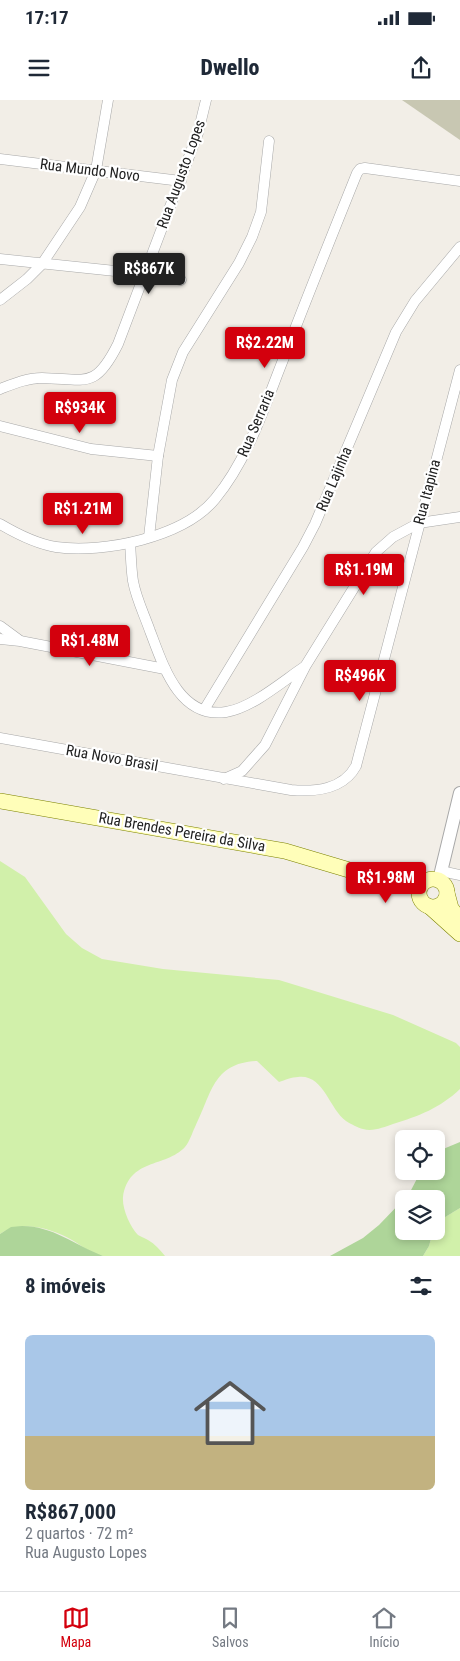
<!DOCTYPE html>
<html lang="pt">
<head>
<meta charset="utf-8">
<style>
  :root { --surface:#fff; --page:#f2f2f3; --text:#1f2937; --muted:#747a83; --line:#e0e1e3; --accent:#d3000d }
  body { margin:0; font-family:"Roboto Condensed",sans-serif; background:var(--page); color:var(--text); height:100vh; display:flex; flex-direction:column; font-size:19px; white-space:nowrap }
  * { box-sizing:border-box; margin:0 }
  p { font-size:16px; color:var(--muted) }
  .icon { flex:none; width:28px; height:28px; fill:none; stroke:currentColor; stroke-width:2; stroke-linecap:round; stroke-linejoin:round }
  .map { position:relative; height:1156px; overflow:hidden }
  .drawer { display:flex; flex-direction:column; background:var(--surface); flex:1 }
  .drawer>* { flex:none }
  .controls { position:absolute; left:395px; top:1030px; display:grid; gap:10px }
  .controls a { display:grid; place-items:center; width:50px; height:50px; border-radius:8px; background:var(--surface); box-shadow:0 2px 8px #0003; font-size:25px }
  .price { position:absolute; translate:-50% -42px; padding:0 11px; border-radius:5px; background:var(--accent); color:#fff; font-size:16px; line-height:32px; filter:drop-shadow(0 1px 2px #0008) }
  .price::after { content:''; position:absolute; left:50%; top:30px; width:15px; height:11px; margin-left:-8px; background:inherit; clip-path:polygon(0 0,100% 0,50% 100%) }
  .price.current { background:#222; color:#fff }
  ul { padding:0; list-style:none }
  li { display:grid; align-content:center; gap:10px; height:265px; padding:0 25px }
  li+li { border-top:1px solid var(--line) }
  li span { display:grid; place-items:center; height:155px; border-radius:8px; color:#555 }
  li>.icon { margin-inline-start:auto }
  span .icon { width:90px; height:90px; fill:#fffc; stroke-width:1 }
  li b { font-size:21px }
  h2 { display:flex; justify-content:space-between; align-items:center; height:60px; padding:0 25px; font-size:21px }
  .status { display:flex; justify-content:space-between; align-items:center; height:35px; padding:0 25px; background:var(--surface); direction:ltr }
  .status svg { height:14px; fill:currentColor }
  header { display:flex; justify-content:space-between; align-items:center; height:65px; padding:0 25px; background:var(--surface); font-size:22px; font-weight:800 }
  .menu { display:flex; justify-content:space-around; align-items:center; height:70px; border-top:1px solid var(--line); background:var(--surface); font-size:14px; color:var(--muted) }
  .menu a { display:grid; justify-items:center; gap:2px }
  .menu .current { color:var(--accent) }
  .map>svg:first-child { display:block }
</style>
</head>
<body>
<div class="status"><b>17:17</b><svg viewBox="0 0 49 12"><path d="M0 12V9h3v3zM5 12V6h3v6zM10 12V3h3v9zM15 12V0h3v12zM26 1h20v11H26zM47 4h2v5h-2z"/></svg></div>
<header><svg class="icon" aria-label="menu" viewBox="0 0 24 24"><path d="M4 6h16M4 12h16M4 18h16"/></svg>Dwello<svg class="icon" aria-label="share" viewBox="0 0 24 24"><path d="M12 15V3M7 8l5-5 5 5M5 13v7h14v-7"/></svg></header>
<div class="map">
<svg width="460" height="1156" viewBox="0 0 460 1156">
  <rect width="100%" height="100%" fill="#f2eee7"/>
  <polygon fill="#c8c7b2" points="403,0 460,0 460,40 402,0"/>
  <g fill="#d1f0aa">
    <path d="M 0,761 L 25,777 L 66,834 L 82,848 L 102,859 L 163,869 L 279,880 L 393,915 L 456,943 L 460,947 L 460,989 C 440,1008 419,1016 393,1024 C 384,1027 373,1032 363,1029 C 358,1028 351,1024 346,1021 C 329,1009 324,974 298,977 C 292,977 285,980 279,982 L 257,961 C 212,963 212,994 195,1027 C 192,1033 190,1041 185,1047 C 165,1068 129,1058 123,1097 C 122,1109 130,1127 138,1135 C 141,1137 145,1138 148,1140 C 155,1144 160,1150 165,1156 C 147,1156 120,1156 103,1156 C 92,1154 82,1146 72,1140 C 51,1128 22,1120 0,1134 Z"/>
    <polygon points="460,1108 460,1156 423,1156 429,1146 433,1131 436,1131 436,1124 442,1119"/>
  </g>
  <g fill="#aed599">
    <polygon points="460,1042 460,1108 442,1119 436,1124 436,1099 405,1099 409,1094 421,1071 436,1071 436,1052"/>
    <polygon points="404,1099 404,1131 433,1131 429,1146 423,1156 330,1156 363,1138 379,1125"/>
    <path d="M 22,1126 C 53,1126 75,1145 103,1156 L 0,1156 L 0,1134 L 11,1127 Z"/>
  </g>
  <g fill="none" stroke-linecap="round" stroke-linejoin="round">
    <g stroke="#a8a8a8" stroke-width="11">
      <g id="minor">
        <polyline points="0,59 181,81"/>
        <polyline points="0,159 144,174 181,180"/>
        <polyline points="0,200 27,179 42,164 80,107 96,70 108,0"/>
        <path d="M 0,289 C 13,284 27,278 42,278 C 86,279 95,290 118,244 L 198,33 L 206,0"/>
        <polyline points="0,326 91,349 158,356"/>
        <path d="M 0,424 C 17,434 37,444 56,447 C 103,454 184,437 215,399 C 248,359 264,308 283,260 C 307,197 332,135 357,73 L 360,69 L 365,68 L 460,81"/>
        <polyline points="149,437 158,356 172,280 183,252 239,163 252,137 261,112 269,41"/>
        <path d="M 130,443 C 131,455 131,468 133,481 C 136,498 144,514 150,531 C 163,565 179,619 226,612 C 252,608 283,581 304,567"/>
        <polyline points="0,526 19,540"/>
        <polyline points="0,539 20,541 165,569"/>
        <polyline points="204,610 303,447 315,424 396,232 415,201 460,147"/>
        <path d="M 0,638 L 291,690 C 315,692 343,690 356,666 L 460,270"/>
        <polyline points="224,679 242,671 265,645 306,565 376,452 393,437 419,423 460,417"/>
        <polyline points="441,771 460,775"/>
      </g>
    </g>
    <g stroke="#a8a8a8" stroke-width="14">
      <polyline id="tertiary" points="439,780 460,693"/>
    </g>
    <g stroke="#7b8100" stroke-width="16">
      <g id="secondary">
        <polyline points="0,701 285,751 403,786 422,783"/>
        <circle cx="433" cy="793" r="14"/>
        <polyline points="447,793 451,808 460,820"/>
        <polyline points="430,807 460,834"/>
      </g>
    </g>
    <use href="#minor" stroke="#fff" stroke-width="10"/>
    <use href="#tertiary" stroke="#fff" stroke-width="12"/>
    <use href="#secondary" stroke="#fffeb9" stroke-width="15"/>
  </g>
  <g text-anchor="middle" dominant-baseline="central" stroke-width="4.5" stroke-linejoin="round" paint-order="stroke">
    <g font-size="15" fill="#212121" stroke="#fff">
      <text transform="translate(90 70) rotate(7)">Rua Mundo Novo</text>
      <text transform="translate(181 74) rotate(-70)">Rua Augusto Lopes</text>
      <text transform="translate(256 323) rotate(-67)">Rua Serraria</text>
      <text transform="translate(334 379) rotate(-67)">Rua Lajinha</text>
      <text transform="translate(427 392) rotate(-75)">Rua Itapina</text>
      <text transform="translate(112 658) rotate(10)">Rua Novo Brasil</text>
      <text transform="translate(182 732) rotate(10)">Rua Brendes Pereira da Silva</text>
    </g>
  </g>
</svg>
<div class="controls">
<a><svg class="icon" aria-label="locate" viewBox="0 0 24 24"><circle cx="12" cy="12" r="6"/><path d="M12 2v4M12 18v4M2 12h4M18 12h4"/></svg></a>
<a><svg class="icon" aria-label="layers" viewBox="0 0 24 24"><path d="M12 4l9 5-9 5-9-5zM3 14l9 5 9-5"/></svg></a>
</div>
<b class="price current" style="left:149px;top:195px">R$867K</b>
<b class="price" style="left:265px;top:269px">R$2.22M</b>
<b class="price" style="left:80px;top:334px">R$934K</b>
<b class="price" style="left:83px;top:435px">R$1.21M</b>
<b class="price" style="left:364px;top:496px">R$1.19M</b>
<b class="price" style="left:90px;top:567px">R$1.48M</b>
<b class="price" style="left:360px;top:602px">R$496K</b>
<b class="price" style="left:386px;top:804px">R$1.98M</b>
</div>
<section class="drawer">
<h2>8 imóveis<svg class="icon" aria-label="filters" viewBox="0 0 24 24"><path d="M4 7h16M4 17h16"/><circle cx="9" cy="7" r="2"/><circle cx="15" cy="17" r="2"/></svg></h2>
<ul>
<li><span style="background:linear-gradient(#a9c7e8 65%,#c2b280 0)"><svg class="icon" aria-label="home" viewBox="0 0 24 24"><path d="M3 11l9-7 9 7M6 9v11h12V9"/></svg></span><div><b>R$867,000</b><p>2 quartos · 72 m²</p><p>Rua Augusto Lopes</p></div></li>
</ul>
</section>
<nav class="menu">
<a class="current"><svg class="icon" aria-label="map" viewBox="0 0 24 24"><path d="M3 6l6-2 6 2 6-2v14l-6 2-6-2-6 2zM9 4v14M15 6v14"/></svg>Mapa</a>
<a><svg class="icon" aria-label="saved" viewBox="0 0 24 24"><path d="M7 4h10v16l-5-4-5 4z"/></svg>Salvos</a>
<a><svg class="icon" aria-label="home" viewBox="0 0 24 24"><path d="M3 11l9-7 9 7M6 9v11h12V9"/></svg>Início</a>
</nav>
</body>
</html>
